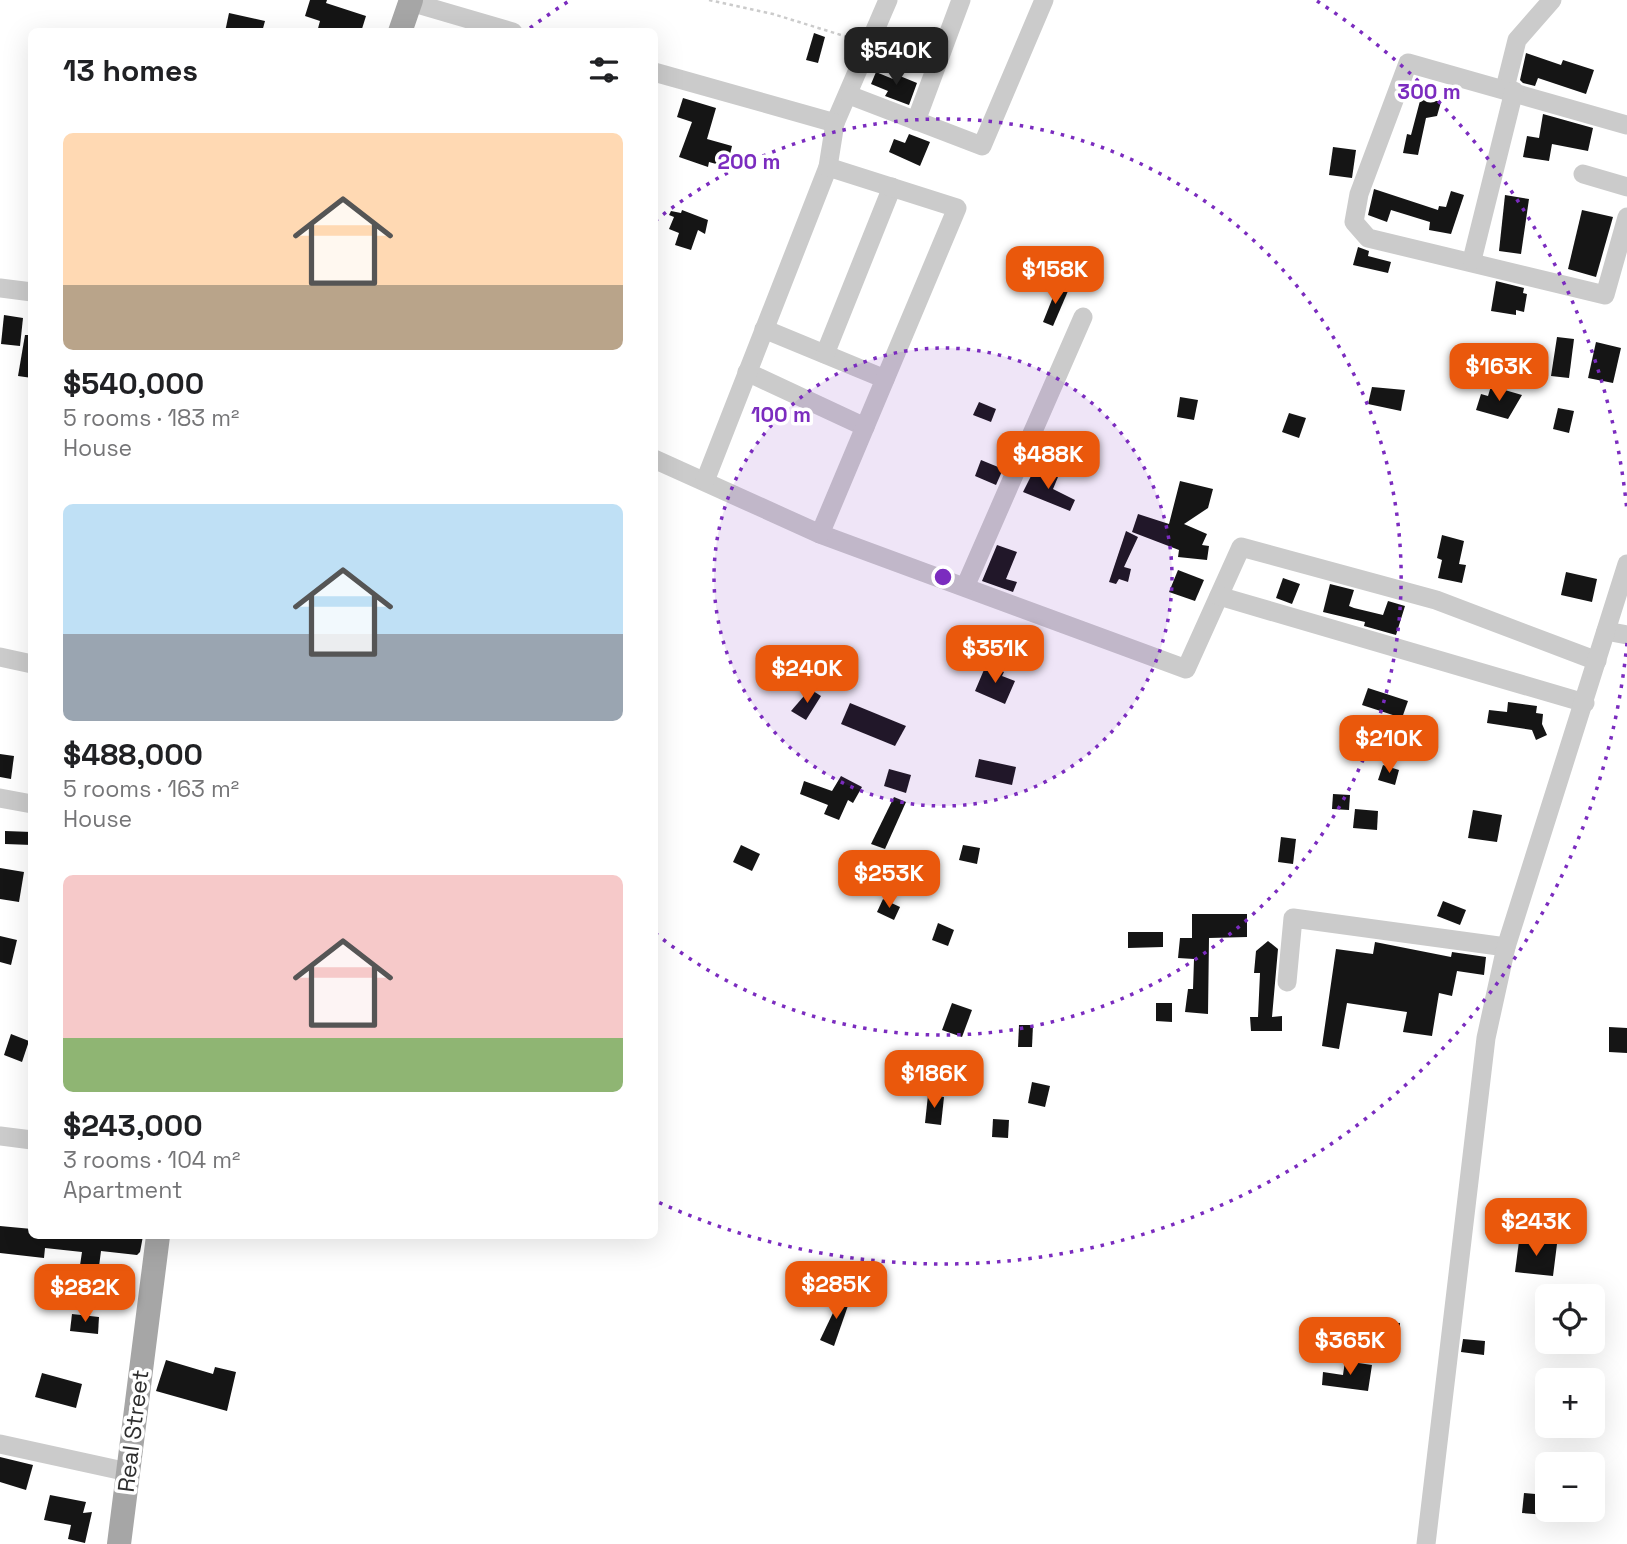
<!DOCTYPE html>
<html lang="en">
<head>
<meta charset="utf-8">
<style>
  :root { --surface:#fff; --page:#f2f2f2; --text:#202124; --muted:#757577; --accent:#ea580c }
  body { margin:0; font-family:"Space Grotesk",sans-serif; background:var(--page); color:var(--text); height:100vh; display:flex; flex-direction:column; font-size:26px; white-space:nowrap }
  * { box-sizing:border-box; margin:0 }
  p { font-size:23px; color:var(--muted) }
  .icon { flex:none; width:38px; height:38px; fill:none; stroke:currentColor; stroke-width:2; stroke-linecap:round; stroke-linejoin:round }
  .map { position:relative; flex:1; overflow:hidden }
  .details { position:absolute; left:28px; top:28px; width:630px; height:1211px; display:flex; flex-direction:column; background:var(--surface); border-radius:10px; box-shadow:0 7px 28px #0002 }
  .details>* { flex:none }
  .tools { position:absolute; left:1535px; top:1284px; display:grid; gap:14px }
  .tools a { display:grid; place-items:center; width:70px; height:70px; border-radius:10px; background:var(--surface); box-shadow:0 7px 28px #0002; font-size:35px }
  .price { position:absolute; translate:-50% -60px; padding:0 16px; border-radius:14px; background:var(--accent); color:#fff; font-size:23px; line-height:46px; filter:drop-shadow(0 2px 4px #0008) }
  .price::after { content:''; position:absolute; left:50%; top:42px; width:21px; height:16px; margin-left:-10px; background:inherit; clip-path:polygon(0 0,100% 0,50% 100%) }
  .price.on { background:#222; color:#fff }
  ul { padding:0; list-style:none }
  li { display:grid; align-content:center; gap:14px; height:371px; padding:0 35px }
  li span { display:grid; place-items:center; height:217px; border-radius:10px; color:#555 }
  li>.icon { margin-inline-start:auto }
  span .icon { width:126px; height:126px; fill:#fffc; stroke-width:1 }
  li b { font-size:30px }
  h2 { display:flex; justify-content:space-between; align-items:center; height:84px; padding:0 35px; font-size:30px }
  .map>svg:first-child { display:block }
</style>
</head>
<body>
<div class="map">
<svg width="1627" height="1544" viewBox="0 0 1627 1544">
  <rect width="100%" height="100%" fill="#fff"/>
  <g fill="#151515">
    <polygon points="310,0 327,0 326,3 366,16 361,32 317,32 320,21 305,16"/>
    <polygon points="229,13 265,21 262,32 225,32"/>
    <polygon points="814,33 825,37 818,63 806,60"/>
    <polygon points="1526,53 1561,65 1563,60 1594,70 1586,94 1538,78 1535,86 1523,83 1520,80"/>
    <polygon points="876,72 893,79 895,74 917,83 909,105 885,96 888,91 871,84"/>
    <polygon points="1421,97 1441,102 1437,116 1426,118 1418,155 1403,153 1407,134 1411,135"/>
    <polygon points="683,98 716,108 707,139 732,146 727,167 709,162 708,167 679,157 692,122 677,117"/>
    <polygon points="1543,114 1593,128 1588,151 1552,144 1549,161 1523,157 1527,136 1539,138"/>
    <polygon points="909,134 930,142 920,166 889,152 894,139 905,143"/>
    <polygon points="1333,147 1356,150 1352,178 1329,175"/>
    <polygon points="1374,189 1438,210 1439,206 1446,207 1451,191 1464,195 1451,234 1429,230 1430,222 1391,210 1387,222 1368,215"/>
    <polygon points="1505,195 1529,199 1521,254 1499,251"/>
    <polygon points="682,210 708,220 705,234 698,230 691,250 675,245 679,233 669,229 674,217 669,215 671,211 681,213"/>
    <polygon points="1582,210 1613,217 1596,277 1568,269"/>
    <polygon points="1358,247 1369,251 1368,256 1391,262 1388,273 1353,265"/>
    <polygon points="1496,281 1524,288 1523,293 1527,294 1524,312 1516,310 1516,315 1491,311"/>
    <polygon points="1057,287 1068,291 1053,326 1043,322"/>
    <polygon points="4,315 23,318 20,346 1,344"/>
    <polygon points="25,335 32,335 32,378 18,376"/>
    <polygon points="1557,337 1574,339 1569,378 1551,376"/>
    <polygon points="1596,342 1621,348 1613,383 1588,378"/>
    <polygon points="1491,386 1522,395 1508,419 1476,410 1481,394 1488,396"/>
    <polygon points="1372,387 1405,390 1401,411 1368,404"/>
    <polygon points="1180,397 1198,400 1194,420 1177,417"/>
    <polygon points="979,402 996,409 991,422 973,415"/>
    <polygon points="1558,408 1574,411 1569,433 1553,429"/>
    <polygon points="1289,413 1306,418 1299,438 1282,432"/>
    <polygon points="981,460 1003,469 996,485 975,476"/>
    <polygon points="1033,472 1045,478 1047,473 1058,477 1053,489 1075,500 1070,511 1023,492"/>
    <polygon points="1180,481 1213,489 1208,508 1184,524 1207,534 1202,545 1209,546 1207,560 1178,557 1179,550 1132,532 1138,514 1169,524"/>
    <polygon points="1126,531 1138,537 1124,567 1131,569 1128,582 1119,579 1116,584 1109,582"/>
    <polygon points="1442,535 1464,541 1459,564 1466,565 1462,583 1438,578 1442,560 1437,558"/>
    <polygon points="997,545 1017,552 1006,579 1017,582 1013,592 982,581"/>
    <polygon points="1178,570 1204,580 1195,601 1169,592"/>
    <polygon points="1566,572 1597,579 1592,602 1561,595"/>
    <polygon points="1283,578 1300,584 1292,604 1276,598"/>
    <polygon points="1330,584 1354,590 1349,606 1354,608 1383,615 1388,601 1405,606 1396,635 1364,626 1365,622 1323,612"/>
    <polygon points="986,665 1004,672 1002,676 1015,681 1005,704 975,691"/>
    <polygon points="1368,688 1408,701 1402,718 1362,705"/>
    <polygon points="810,689 821,696 806,720 791,711"/>
    <polygon points="1508,702 1537,706 1536,713 1543,714 1542,724 1547,735 1536,740 1532,730 1487,723 1489,710 1507,712"/>
    <polygon points="850,703 906,726 895,746 841,724"/>
    <polygon points="0,754 14,756 11,779 0,777"/>
    <polygon points="979,759 1016,767 1012,785 975,777"/>
    <polygon points="1383,765 1399,770 1395,785 1378,780"/>
    <polygon points="889,769 911,775 906,793 884,786"/>
    <polygon points="841,776 862,787 853,803 848,800 839,820 824,814 828,805 800,794 804,781 832,791"/>
    <polygon points="1333,794 1350,795 1349,810 1332,809"/>
    <polygon points="894,797 906,802 885,849 871,844"/>
    <polygon points="1355,809 1378,811 1377,830 1353,828"/>
    <polygon points="1473,810 1502,815 1497,842 1468,838"/>
    <polygon points="5,831 32,832 32,845 5,844"/>
    <polygon points="1281,837 1296,839 1293,864 1278,862"/>
    <polygon points="741,845 760,854 752,871 733,862"/>
    <polygon points="963,845 980,848 977,864 959,860"/>
    <polygon points="0,868 24,872 19,902 0,899"/>
    <polygon points="883,899 900,907 894,920 877,912"/>
    <polygon points="1443,901 1466,910 1460,925 1437,916"/>
    <polygon points="1192,914 1247,914 1247,937 1209,938 1208,1014 1185,1012 1188,989 1193,989 1194,959 1178,958 1180,938 1192,938"/>
    <polygon points="938,923 954,930 948,946 932,940"/>
    <polygon points="1128,932 1163,932 1163,947 1128,948"/>
    <polygon points="0,936 17,940 11,965 0,962"/>
    <polygon points="1268,941 1278,949 1272,1017 1282,1016 1282,1031 1251,1031 1250,1017 1258,1017 1260,973 1254,973 1256,951"/>
    <polygon points="1375,942 1451,957 1452,952 1486,957 1484,975 1457,971 1452,996 1439,993 1432,1036 1403,1032 1407,1012 1347,1003 1339,1049 1322,1046 1336,949 1373,954"/>
    <polygon points="952,1003 972,1010 962,1037 942,1030"/>
    <polygon points="1156,1003 1172,1003 1172,1022 1156,1021"/>
    <polygon points="1019,1025 1033,1025 1032,1047 1018,1047"/>
    <polygon points="1609,1027 1627,1028 1627,1053 1609,1052"/>
    <polygon points="11,1034 29,1041 22,1062 4,1055"/>
    <polygon points="1032,1082 1050,1086 1045,1107 1028,1103"/>
    <polygon points="928,1095 944,1097 941,1125 925,1123"/>
    <polygon points="993,1119 1009,1120 1008,1138 992,1137"/>
    <polygon points="0,1226 32,1229 32,1236 143,1236 140,1252 137,1255 101,1251 97,1282 78,1279 82,1252 45,1248 44,1258 0,1253"/>
    <polygon points="1519,1241 1557,1244 1553,1276 1515,1272"/>
    <polygon points="842,1294 851,1297 834,1346 820,1340"/>
    <polygon points="72,1314 99,1317 98,1334 70,1331"/>
    <polygon points="1381,1322 1400,1323 1399,1341 1380,1340"/>
    <polygon points="1463,1339 1485,1341 1484,1355 1461,1352"/>
    <polygon points="166,1360 213,1374 215,1367 236,1372 227,1411 156,1391"/>
    <polygon points="1345,1361 1372,1365 1368,1391 1322,1385 1323,1372 1343,1375"/>
    <polygon points="42,1373 82,1384 76,1408 35,1397"/>
    <polygon points="0,1457 33,1465 26,1490 0,1482"/>
    <polygon points="1524,1493 1547,1495 1547,1515 1522,1513"/>
    <polygon points="50,1495 86,1502 83,1513 92,1512 85,1543 68,1539 71,1525 44,1520"/>
  </g>
  <g fill="none" stroke-linecap="round" stroke-linejoin="round">
    <polyline stroke="#cbcbcb" stroke-width="2.5" stroke-dasharray="3.5 3.5" stroke-linecap="butt" points="709,0 773,14 854,39"/>
    <g stroke="#cbcbcb" stroke-width="19">
      <polyline points="410,2 513,32"/>
      <polyline points="654,72 835,123 888,0"/>
      <polyline points="1505,88 1517,40 1552,0"/>
      <polyline points="849,95 982,146 1044,0"/>
      <polyline points="916,121 961,0"/>
      <polyline points="1627,125 1408,63 1359,194 1354,222 1368,238 1605,295 1627,217"/>
      <polyline points="1583,174 1627,187"/>
      <polyline points="1472,260 1514,91"/>
      <polyline points="0,288 32,292"/>
      <polyline points="764,329 885,379"/>
      <polyline points="825,354 892,187"/>
      <polyline points="747,372 865,427"/>
      <polyline points="654,459 820,534 1186,669 1241,547 1436,600 1597,661"/>
      <polyline points="705,481 828,167 835,123"/>
      <polyline points="820,534 957,208 828,167"/>
      <polyline points="965,587 1083,317"/>
      <polyline points="1219,596 1585,703"/>
      <polyline points="1606,631 1627,635"/>
      <polyline points="0,657 32,664"/>
      <polyline points="0,798 32,804"/>
      <polyline points="1287,982 1293,918 1506,947"/>
      <polyline points="0,1136 32,1140"/>
      <polyline points="0,1444 128,1472"/>
      <polyline points="1426,1544 1486,1038 1506,947 1627,564"/>
    </g>
    <g stroke="#a6a6a6" stroke-width="24">
      <polyline points="400,32 411,0"/>
      <polyline points="119,1544 158,1236"/>
    </g>
  </g>
  <circle cx="943" cy="577" r="229" fill="#7b2cbf" fill-opacity=".12"/>
  <g fill="none" stroke="#7b2cbf" stroke-width="3.5" stroke-dasharray="3.5 7">
    <circle cx="943" cy="577" r="229"/>
    <path d="M655 221A458 458 0 1 1 655 933"/>
    <path d="M1627 643A687 687 0 0 1 658 1202M530 28A687 687 0 0 1 569 1M1317 1A687 687 0 0 1 1627 511"/>
  </g>
  <g text-anchor="middle" dominant-baseline="central" stroke-width="7" stroke-linejoin="round" paint-order="stroke">
    <g font-size="23" fill="#2e2e2e" stroke="#fff">
      <text transform="translate(133 1431) rotate(-83)">Real Street</text>
    </g>
  </g>
  <circle cx="943" cy="577" r="10" fill="#7b2cbf" stroke="#fff" stroke-width="3.5"/>
  <g font-size="21" text-anchor="middle" font-weight="bold" fill="#7b2cbf" stroke="#fff" stroke-width="7" stroke-linejoin="round" paint-order="stroke">
    <text x="1429" y="99">300 m</text>
    <text x="749" y="169">200 m</text>
    <text x="781" y="422">100 m</text>
  </g>
</svg>
<div class="tools">
<a><svg class="icon" aria-label="locate" viewBox="0 0 24 24"><circle cx="12" cy="12" r="6"/><path d="M12 2v4M12 18v4M2 12h4M18 12h4"/></svg></a>
<a>+</a>
<a>−</a>
</div>
<b class="price on" style="left:896px;top:87px">$540K</b>
<b class="price" style="left:1055px;top:306px">$158K</b>
<b class="price" style="left:1499px;top:403px">$163K</b>
<b class="price" style="left:1048px;top:491px">$488K</b>
<b class="price" style="left:995px;top:685px">$351K</b>
<b class="price" style="left:807px;top:705px">$240K</b>
<b class="price" style="left:1389px;top:775px">$210K</b>
<b class="price" style="left:889px;top:910px">$253K</b>
<b class="price" style="left:934px;top:1110px">$186K</b>
<b class="price" style="left:1536px;top:1258px">$243K</b>
<b class="price" style="left:836px;top:1321px">$285K</b>
<b class="price" style="left:85px;top:1324px">$282K</b>
<b class="price" style="left:1350px;top:1377px">$365K</b>
<section class="details">
<h2>13 homes<svg class="icon" aria-label="filters" viewBox="0 0 24 24"><path d="M4 7h16M4 17h16"/><circle cx="9" cy="7" r="2"/><circle cx="15" cy="17" r="2"/></svg></h2>
<ul>
<li><span style="background:linear-gradient(#ffd9b3 70%,#b9a48a 0)"><svg class="icon" aria-label="home" viewBox="0 0 24 24"><path d="M3 11l9-7 9 7M6 9v11h12V9"/></svg></span><div><b>$540,000</b><p>5 rooms · 183 m²</p><p>House</p></div></li>
<li><span style="background:linear-gradient(#bfe0f5 60%,#9aa5b1 0)"><svg class="icon" aria-label="home" viewBox="0 0 24 24"><path d="M3 11l9-7 9 7M6 9v11h12V9"/></svg></span><div><b>$488,000</b><p>5 rooms · 163 m²</p><p>House</p></div></li>
<li><span style="background:linear-gradient(#f6c9c9 75%,#8fb573 0)"><svg class="icon" aria-label="home" viewBox="0 0 24 24"><path d="M3 11l9-7 9 7M6 9v11h12V9"/></svg></span><div><b>$243,000</b><p>3 rooms · 104 m²</p><p>Apartment</p></div></li>
</ul>
</section>
</div>
</body>
</html>
